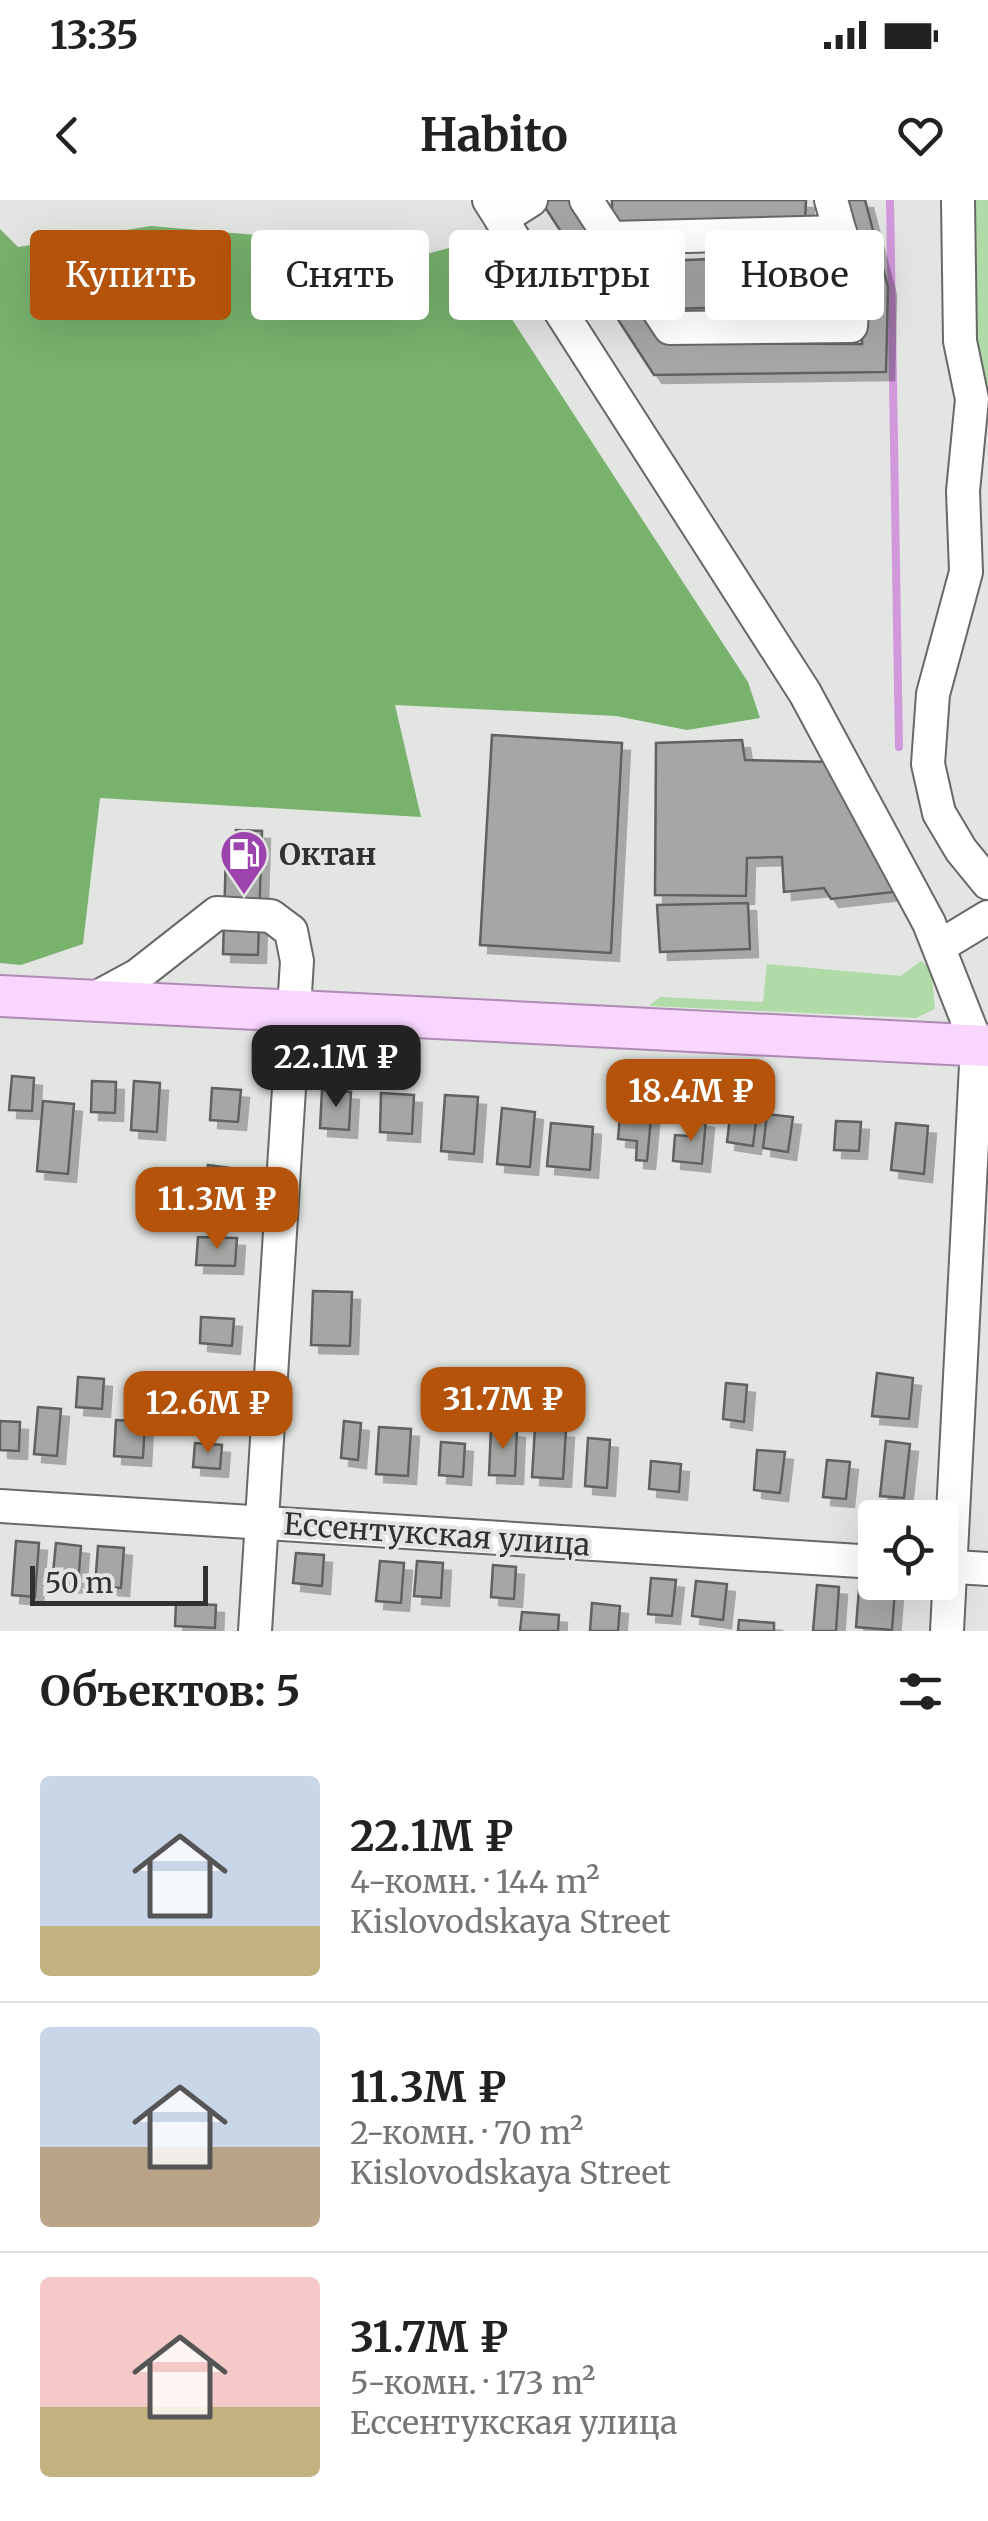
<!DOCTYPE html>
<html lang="ru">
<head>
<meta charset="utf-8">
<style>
  :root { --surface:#fff; --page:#f2f2f2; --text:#222; --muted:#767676; --line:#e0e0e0; --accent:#b45309 }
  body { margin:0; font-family:Merriweather,serif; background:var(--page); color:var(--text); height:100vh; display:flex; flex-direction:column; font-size:38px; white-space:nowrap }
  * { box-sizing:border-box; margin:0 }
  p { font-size:32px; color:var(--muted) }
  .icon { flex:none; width:55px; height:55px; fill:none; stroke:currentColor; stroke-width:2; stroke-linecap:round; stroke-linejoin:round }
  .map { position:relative; height:1431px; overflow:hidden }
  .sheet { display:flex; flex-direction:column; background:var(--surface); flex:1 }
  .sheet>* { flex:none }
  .banner { position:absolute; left:30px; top:30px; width:930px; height:90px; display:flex; gap:20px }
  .buttons { position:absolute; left:858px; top:1300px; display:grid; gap:20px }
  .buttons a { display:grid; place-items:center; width:100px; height:100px; border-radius:10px; background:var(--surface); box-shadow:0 10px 40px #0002; font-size:50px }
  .scale { position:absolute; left:30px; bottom:25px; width:178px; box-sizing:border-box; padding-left:10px; border:5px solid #303130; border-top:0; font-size:28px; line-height:35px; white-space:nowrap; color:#303130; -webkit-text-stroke:8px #e2e5e2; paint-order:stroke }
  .price { position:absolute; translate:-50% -85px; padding:0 22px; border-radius:20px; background:var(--accent); color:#fff; font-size:32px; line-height:65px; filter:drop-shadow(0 2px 5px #0008) }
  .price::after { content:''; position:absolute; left:50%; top:60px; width:30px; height:22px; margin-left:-15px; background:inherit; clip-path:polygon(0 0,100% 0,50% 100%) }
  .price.current { background:#222; color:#fff }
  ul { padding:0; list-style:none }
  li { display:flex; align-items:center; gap:30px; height:250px; padding:0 40px }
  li+li { border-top:2px solid var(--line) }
  li span { display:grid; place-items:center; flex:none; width:280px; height:200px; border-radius:10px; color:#555 }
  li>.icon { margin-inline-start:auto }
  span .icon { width:120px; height:120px; fill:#fffc; stroke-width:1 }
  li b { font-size:42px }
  h2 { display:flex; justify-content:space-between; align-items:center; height:120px; padding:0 40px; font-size:42px }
  .pill { padding:0 35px; border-radius:10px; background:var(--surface); box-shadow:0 10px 40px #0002; font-size:35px; line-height:90px }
  .pill.current { background:var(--accent); color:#fff }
  .status { display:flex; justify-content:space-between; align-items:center; height:70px; padding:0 50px; background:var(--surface); direction:ltr }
  .status svg { height:28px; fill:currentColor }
  header { display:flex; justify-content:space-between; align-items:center; height:130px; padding:0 40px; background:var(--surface); font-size:45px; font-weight:700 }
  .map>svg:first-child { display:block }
</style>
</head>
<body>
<div class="status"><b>13:35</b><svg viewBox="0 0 49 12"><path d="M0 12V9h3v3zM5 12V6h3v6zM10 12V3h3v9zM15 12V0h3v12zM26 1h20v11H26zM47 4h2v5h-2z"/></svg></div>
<header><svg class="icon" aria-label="back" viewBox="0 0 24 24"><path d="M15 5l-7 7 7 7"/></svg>Habito<svg class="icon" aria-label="heart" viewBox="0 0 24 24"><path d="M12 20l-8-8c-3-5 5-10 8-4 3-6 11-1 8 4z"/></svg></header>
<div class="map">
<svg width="988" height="1431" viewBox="0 0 988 1431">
  <defs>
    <filter id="shadow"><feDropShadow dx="8" dy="8" stdDeviation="0" flood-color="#0004"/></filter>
  </defs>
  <rect width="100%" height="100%" fill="#e2e5e2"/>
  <g fill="#b0dba8">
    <polygon points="967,0 988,0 988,210 967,67"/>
    <polygon points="921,761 931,768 935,809 916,818 649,806 660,797 763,802 767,764 901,776"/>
  </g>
  <polygon fill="#78b26d" points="151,26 301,39 398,62 463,44 748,482 760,518 687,530 616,516 395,505 421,617 100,598 83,744 21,765 0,763 0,29 18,47"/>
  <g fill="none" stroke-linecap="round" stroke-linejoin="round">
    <polyline stroke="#d298dc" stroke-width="8" points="890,0 899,547"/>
  </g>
  <g fill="#a4a7a4" stroke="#5f625f" stroke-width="2.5" filter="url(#shadow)">
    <polygon points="548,0 570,0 665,143 862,144 863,87 839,0 865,0 888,87 886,172 654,175 543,4"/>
    <polygon points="612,0 806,0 805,23 612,21"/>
    <polygon points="817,55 817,80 836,80 835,105 663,109 661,61"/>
    <polygon points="492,535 622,543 611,753 480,745"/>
    <polygon points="742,540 745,560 833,562 894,692 831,699 824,688 784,692 782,657 747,658 746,696 655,695 656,543"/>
    <polygon points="236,630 262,631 258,755 223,754 226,652 235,652"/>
    <polygon points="748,703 750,749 660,752 657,705"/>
    <polygon points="12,876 34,878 32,911 9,910"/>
    <polygon points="92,881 116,882 115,913 91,912"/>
    <polygon points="134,881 160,883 157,932 131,930"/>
    <polygon points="212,888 241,890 238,922 210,920"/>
    <polygon points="322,890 351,892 349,930 320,928"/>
    <polygon points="381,893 414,895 412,934 380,932"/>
    <polygon points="445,895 478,897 474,954 441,951"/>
    <polygon points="43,901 74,904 68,974 37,971"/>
    <polygon points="621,905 652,908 647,961 636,960 637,941 618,939"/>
    <polygon points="502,908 535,912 530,967 497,964"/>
    <polygon points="731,909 757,913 753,946 727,942"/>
    <polygon points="767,914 793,917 788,952 763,948"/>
    <polygon points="690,918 706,920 702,964 673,961 675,935 689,936"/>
    <polygon points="836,921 861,922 859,951 834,950"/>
    <polygon points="551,923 593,927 590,970 547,966"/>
    <polygon points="896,923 928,926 924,974 891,970"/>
    <polygon points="208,965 238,969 235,998 205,995"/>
    <polygon points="198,1037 237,1038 235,1066 196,1065"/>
    <polygon points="313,1091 352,1092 350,1146 311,1145"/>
    <polygon points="201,1117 234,1119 232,1146 200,1143"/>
    <polygon points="877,1173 913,1178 909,1219 872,1216"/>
    <polygon points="78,1177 104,1179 102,1209 76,1207"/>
    <polygon points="180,1179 228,1184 225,1217 177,1213"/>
    <polygon points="726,1183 747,1185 744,1222 723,1219"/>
    <polygon points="38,1207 61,1209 57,1256 34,1254"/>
    <polygon points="116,1220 145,1222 143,1258 114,1256"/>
    <polygon points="0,1221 20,1222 19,1251 0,1250"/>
    <polygon points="344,1221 361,1223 358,1260 341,1258"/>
    <polygon points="379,1227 411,1229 408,1276 376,1274"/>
    <polygon points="491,1228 517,1230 515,1276 489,1275"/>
    <polygon points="535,1228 566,1230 563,1279 532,1277"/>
    <polygon points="588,1238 610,1240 607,1288 585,1286"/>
    <polygon points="886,1241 910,1244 904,1298 880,1296"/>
    <polygon points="441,1242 465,1244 463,1277 439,1275"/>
    <polygon points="195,1243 222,1245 220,1269 193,1267"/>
    <polygon points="757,1250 785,1252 780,1293 754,1290"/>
    <polygon points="827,1260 850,1262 846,1299 823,1297"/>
    <polygon points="651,1261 681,1264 679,1292 649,1289"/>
    <polygon points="16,1341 39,1343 35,1397 12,1395"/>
    <polygon points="56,1343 81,1346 78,1385 52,1383"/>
    <polygon points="98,1346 124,1348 121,1388 95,1386"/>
    <polygon points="296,1353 324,1355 322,1386 293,1383"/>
    <polygon points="380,1361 404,1363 401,1403 376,1401"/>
    <polygon points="417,1361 443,1363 441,1398 414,1396"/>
    <polygon points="493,1365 516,1367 514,1399 491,1397"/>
    <polygon points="651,1378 676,1380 672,1416 648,1414"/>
    <polygon points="696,1381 727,1384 723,1420 692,1416"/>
    <polygon points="817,1385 839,1387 836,1431 813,1431"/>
    <polygon points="859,1389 895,1391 892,1430 856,1427"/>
    <polygon points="176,1403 216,1405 215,1428 175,1426"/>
    <polygon points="592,1403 620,1406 618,1431 590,1431"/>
    <polygon points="522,1412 559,1415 558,1431 520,1431"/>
    <polygon points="739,1420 774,1423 774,1431 738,1431"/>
  </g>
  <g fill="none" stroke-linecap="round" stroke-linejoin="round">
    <g stroke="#666965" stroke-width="36">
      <g id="minor">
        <polyline points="489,0 805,493 929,723 977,845 947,1431"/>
        <polyline points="586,0 670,128 851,126 854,83 831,0"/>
        <polyline points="958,0 960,141 972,199 963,291 966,372 933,494 928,564 939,613 961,650 988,683"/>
        <polyline points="501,19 531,0"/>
        <polyline points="611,38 840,32"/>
        <polyline points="940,746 988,717"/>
        <polyline points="90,801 138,775 217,713 271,716 291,731 297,761 255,1431"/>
        <polyline points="0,1306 875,1362"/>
        <polyline points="940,1366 988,1369"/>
      </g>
    </g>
    <g stroke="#af8ab5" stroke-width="44">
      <polyline id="major" points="0,796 988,846"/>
    </g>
    <use href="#minor" stroke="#fff" stroke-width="32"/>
    <use href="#major" stroke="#f8d6fe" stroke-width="40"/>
  </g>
  <defs>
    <g id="fuel-pin" transform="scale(2.5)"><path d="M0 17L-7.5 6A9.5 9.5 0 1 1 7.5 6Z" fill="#9d43ae" stroke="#e2e5e2"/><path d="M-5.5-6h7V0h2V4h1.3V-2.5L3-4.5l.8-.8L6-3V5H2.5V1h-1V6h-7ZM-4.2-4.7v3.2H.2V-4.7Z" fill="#fff"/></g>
  </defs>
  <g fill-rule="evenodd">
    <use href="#fuel-pin" x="244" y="654"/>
  </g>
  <g text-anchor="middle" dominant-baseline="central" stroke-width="8" stroke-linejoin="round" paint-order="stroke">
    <g font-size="30" font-weight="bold" fill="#303130" stroke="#e2e5e2" text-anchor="start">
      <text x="279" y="654">Октан</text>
    </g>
    <g font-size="30" fill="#303130" stroke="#e2e5e2">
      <text transform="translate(437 1334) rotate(4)">Ессентукская улица</text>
    </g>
  </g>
</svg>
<div class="buttons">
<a><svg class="icon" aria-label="locate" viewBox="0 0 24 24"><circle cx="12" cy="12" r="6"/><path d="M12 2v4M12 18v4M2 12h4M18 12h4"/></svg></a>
</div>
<div class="scale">50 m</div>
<b class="price current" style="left:336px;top:910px">22.1M ₽</b>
<b class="price" style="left:691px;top:944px">18.4M ₽</b>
<b class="price" style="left:217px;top:1052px">11.3M ₽</b>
<b class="price" style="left:503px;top:1252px">31.7M ₽</b>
<b class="price" style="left:208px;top:1256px">12.6M ₽</b>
<div class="banner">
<a class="pill current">Купить</a>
<a class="pill">Снять</a>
<a class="pill">Фильтры</a>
<a class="pill">Новое</a>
</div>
</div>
<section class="sheet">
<h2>Объектов: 5<svg class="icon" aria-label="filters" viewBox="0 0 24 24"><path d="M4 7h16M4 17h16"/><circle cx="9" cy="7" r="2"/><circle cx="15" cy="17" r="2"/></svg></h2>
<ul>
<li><span style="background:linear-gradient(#c9d6e8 75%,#c2b280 0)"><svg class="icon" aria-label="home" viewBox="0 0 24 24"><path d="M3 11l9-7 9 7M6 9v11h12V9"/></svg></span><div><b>22.1M ₽</b><p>4-комн. · 144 m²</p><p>Kislovodskaya Street</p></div></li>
<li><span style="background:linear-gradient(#c9d6e8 60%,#b9a48a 0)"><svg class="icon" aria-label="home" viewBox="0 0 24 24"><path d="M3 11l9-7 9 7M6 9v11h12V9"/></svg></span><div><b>11.3M ₽</b><p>2-комн. · 70 m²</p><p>Kislovodskaya Street</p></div></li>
<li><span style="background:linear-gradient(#f6c9c9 65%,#c2b280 0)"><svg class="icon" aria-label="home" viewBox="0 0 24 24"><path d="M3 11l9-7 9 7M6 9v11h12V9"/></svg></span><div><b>31.7M ₽</b><p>5-комн. · 173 m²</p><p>Ессентукская улица</p></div></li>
</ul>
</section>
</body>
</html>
